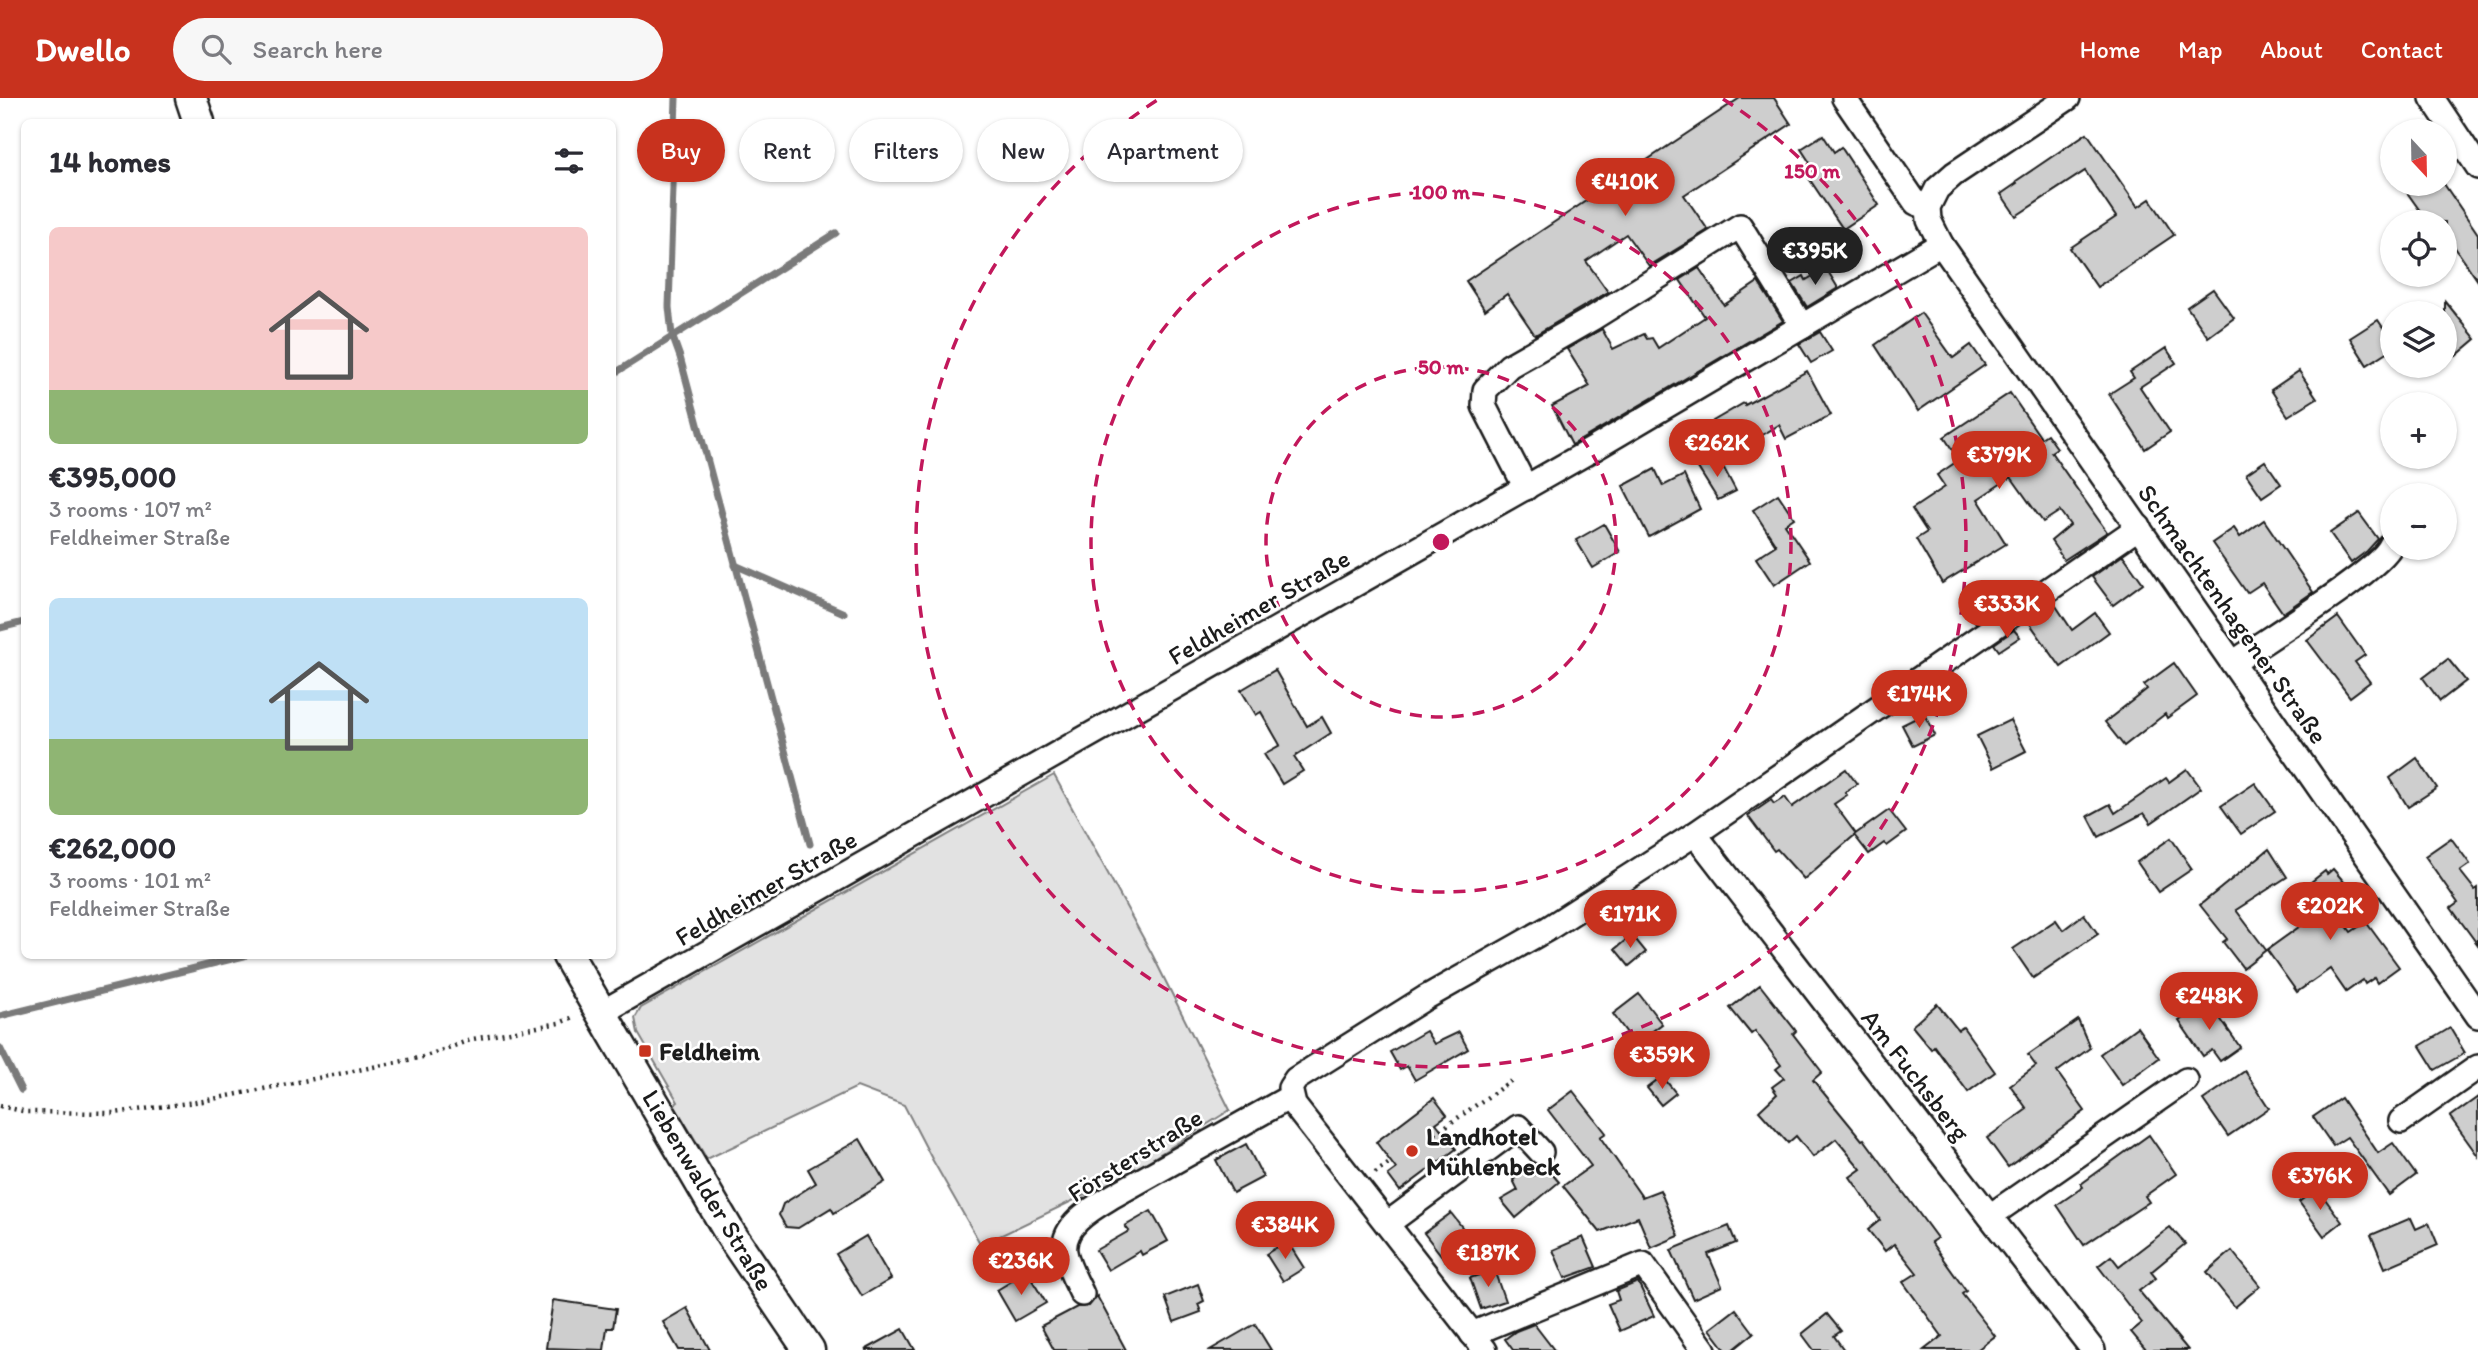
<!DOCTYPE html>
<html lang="en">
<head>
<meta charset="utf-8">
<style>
  :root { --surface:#fff; --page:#f7f7f7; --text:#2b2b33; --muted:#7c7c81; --accent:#c8321e }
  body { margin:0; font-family:Itim,sans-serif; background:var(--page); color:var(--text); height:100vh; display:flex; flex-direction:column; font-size:26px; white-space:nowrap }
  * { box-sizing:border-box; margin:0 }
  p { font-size:23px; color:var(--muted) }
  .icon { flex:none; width:38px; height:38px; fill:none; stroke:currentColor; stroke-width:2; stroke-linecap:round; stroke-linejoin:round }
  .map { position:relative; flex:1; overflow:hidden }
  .drawer { position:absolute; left:21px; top:21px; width:595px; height:840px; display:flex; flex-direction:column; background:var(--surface); border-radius:10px; box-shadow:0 2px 5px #0004 }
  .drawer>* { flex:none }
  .hud { position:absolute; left:637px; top:21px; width:665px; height:63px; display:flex; gap:14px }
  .needle { width:46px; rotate:158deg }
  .controls { position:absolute; left:2380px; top:21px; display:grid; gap:14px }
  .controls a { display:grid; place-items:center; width:77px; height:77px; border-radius:50%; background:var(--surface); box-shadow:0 2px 5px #0004; font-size:35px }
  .price { position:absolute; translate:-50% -60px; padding:0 16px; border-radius:24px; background:var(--accent); color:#fff; font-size:23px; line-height:46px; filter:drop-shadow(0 2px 4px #0008) }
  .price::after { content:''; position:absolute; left:50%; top:42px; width:21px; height:16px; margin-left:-10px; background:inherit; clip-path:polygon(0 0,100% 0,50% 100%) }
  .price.selected { background:#222; color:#fff }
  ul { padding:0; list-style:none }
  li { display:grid; align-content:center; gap:14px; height:371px; padding:0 28px }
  li span { display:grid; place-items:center; height:217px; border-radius:10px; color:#555 }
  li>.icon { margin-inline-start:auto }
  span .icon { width:126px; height:126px; fill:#fffc; stroke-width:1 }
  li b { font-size:30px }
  h2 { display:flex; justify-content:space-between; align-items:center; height:84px; padding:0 28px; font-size:30px }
  .tag { padding:0 24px; border-radius:32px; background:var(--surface); box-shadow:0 2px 5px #0004; font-size:24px; line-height:63px }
  .tag.selected { background:var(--accent); color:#fff }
  header { display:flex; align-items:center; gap:42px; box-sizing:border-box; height:98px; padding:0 35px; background:var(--accent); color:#fff }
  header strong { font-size:33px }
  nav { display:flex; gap:38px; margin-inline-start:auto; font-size:24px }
  .search { width:490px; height:63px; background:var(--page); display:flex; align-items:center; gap:18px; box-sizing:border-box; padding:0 24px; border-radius:38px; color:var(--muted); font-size:26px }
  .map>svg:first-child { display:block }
</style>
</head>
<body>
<header>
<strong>Dwello</strong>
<div class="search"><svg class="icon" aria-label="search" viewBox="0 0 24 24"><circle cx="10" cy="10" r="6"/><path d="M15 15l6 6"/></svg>Search here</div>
<nav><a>Home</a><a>Map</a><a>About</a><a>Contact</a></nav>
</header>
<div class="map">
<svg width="2478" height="1252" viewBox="0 0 2478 1252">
  <rect width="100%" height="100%" fill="#fff"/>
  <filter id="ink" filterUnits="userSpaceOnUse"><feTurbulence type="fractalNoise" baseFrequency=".0143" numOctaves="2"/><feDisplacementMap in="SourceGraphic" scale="14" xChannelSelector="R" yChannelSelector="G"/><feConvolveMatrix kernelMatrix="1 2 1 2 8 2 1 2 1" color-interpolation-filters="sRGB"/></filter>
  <g filter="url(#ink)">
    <polygon fill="#e2e2e2" stroke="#7f7f7f" stroke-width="2" points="1054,677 1152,856 1230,1012 1128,1076 981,1147 932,1061 904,1007 857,989 707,1061 674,1007 678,1004 638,935 635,920 641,910"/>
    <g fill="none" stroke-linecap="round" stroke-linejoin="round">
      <g stroke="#7a7a7a" stroke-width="7">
        <polyline points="676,0 669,209 672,237 680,259 810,746"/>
        <polyline points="612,277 836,135"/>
        <polyline points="735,467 844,515"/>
        <polyline points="0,530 24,524"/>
        <polyline points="0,918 244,858"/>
        <polyline points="0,950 21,992"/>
      </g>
    </g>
    <g fill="#cecece" stroke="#1c1c1c" stroke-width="2">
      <polygon points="1740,0 1774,0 1791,26 1684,97 1708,132 1649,168 1626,136 1586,163 1608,194 1535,237 1507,196 1485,212 1466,183"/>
      <polygon points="2087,35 2138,109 2150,101 2174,137 2097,189 2070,150 2116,119 2085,73 2016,118 2001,96 2017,85 2016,83"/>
      <polygon points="1823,37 1834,54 1841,49 1879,107 1843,131 1804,73 1812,68 1801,51"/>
      <polygon points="2401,86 2444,86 2478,136 2478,183 2445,135 2445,124 2428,124"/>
      <polygon points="1699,170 1724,207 1758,184 1783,223 1572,347 1552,308 1590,288 1567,251 1602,231 1613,251 1644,236 1647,241 1652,240 1658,250 1705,219 1680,182"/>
      <polygon points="1826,170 1838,190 1807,209 1792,185 1804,178 1806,182"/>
      <polygon points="2213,191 2234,220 2208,239 2187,209"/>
      <polygon points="2445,203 2476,241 2456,258 2445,245"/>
      <polygon points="1921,215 1953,260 1971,247 1985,267 1918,313 1875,247"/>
      <polygon points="2378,222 2392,243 2392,251 2367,267 2350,240"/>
      <polygon points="1820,234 1832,253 1811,265 1799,246"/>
      <polygon points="2166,250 2176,265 2140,289 2170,334 2145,351 2109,296 2134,280 2130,274"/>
      <polygon points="1807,273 1831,317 1786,341 1779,327 1733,355 1713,323 1744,305 1745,307"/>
      <polygon points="2299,273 2317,300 2288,318 2271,292"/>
      <polygon points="2010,295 2041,340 2047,336 2057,350 2051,354 2107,434 2064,462 2051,443 2070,427 2060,413 2043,424 2011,379 1978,401 2006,446 1942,485 1916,441 1927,434 1912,411 1945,389 1937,377 1959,362 1944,339"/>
      <polygon points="1718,359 1736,393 1718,402 1698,370"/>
      <polygon points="2265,363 2281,386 2262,399 2246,376"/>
      <polygon points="1655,371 1663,388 1684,377 1700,411 1649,439 1623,388"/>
      <polygon points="1778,396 1794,420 1785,426 1810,463 1774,487 1756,460 1776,447 1753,412"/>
      <polygon points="2359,415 2378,441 2367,453 2351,465 2330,435"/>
      <polygon points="2264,422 2313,494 2283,515 2262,485 2247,495 2212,445 2234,430 2240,439"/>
      <polygon points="1604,426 1620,454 1593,470 1576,442"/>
      <polygon points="2123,457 2143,485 2113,507 2092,479"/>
      <polygon points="1986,497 1996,511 1976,525 1967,513"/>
      <polygon points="2054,505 2072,532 2095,515 2109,534 2061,569 2028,523"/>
      <polygon points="2338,519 2365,557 2355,564 2370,584 2350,599 2307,542"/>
      <polygon points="2014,532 2020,539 1999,553 1994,546"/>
      <polygon points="2448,561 2466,583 2440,603 2423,580"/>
      <polygon points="2174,565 2197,598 2167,620 2165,616 2124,648 2105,624 2147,591 2144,587"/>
      <polygon points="1275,572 1307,628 1322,619 1331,635 1294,659 1303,673 1282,686 1264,656 1280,647 1261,614 1256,617 1241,592"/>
      <polygon points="1924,616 1935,637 1913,648 1902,627"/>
      <polygon points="2010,622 2026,653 1993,670 1977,638"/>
      <polygon points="2417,660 2437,690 2408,709 2390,680"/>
      <polygon points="1846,671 1857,686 1845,694 1847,697 1834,706 1856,736 1804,781 1777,751 1774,753 1748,718 1771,702 1774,706 1785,699 1792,709"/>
      <polygon points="2187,671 2201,690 2151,725 2144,715 2099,739 2088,718 2110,706 2115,715 2166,680 2169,684"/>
      <polygon points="2255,685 2275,713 2241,736 2221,708"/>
      <polygon points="1889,712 1906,734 1887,748 1884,745 1869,756 1854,737"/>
      <polygon points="2171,740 2192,771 2158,794 2137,764"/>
      <polygon points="2451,740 2470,766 2460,773 2475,792 2478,790 2478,847 2451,810 2458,805 2425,758"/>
      <polygon points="2269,751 2287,779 2236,812 2266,852 2243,870 2223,844 2227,841 2200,807"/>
      <polygon points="2333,771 2345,785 2338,791 2343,797 2331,806 2351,834 2366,824 2399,869 2377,885 2374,880 2365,886 2363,882 2346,894 2330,871 2297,894 2267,852 2310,821 2292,799 2325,773 2327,776"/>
      <polygon points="2084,816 2098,836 2033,880 2013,851 2056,822 2063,832"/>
      <polygon points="1632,837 1646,854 1629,868 1615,851"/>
      <polygon points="1760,887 1796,933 1793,936 1822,974 1813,982 1862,1042 1864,1041 1937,1140 1931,1144 1966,1193 1962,1196 1995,1238 1977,1252 1924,1252 1942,1238 1903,1184 1917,1175 1894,1146 1885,1153 1868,1132 1880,1122 1850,1079 1861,1071 1836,1041 1813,1059 1796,1038 1788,1045 1759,1013 1777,996 1772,989 1784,980 1776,971 1781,967 1755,933 1751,936 1730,910"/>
      <polygon points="1639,896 1662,926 1635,946 1613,916"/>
      <polygon points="2208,903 2240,949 2220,963 2212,952 2203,958 2179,923"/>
      <polygon points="1937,906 1958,932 1963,929 1995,974 1968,994 1934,948 1931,951 1912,928"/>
      <polygon points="2078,922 2090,950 2057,974 2085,1013 2008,1069 1987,1040 2027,1011 2010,987 2036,968 2028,957"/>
      <polygon points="2137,929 2159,960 2122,987 2100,956"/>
      <polygon points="2450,930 2465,955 2435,972 2420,948"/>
      <polygon points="1426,933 1434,946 1459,934 1468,951 1415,982 1407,968 1400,972 1390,954"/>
      <polygon points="2245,973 2269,1010 2228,1038 2203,1002"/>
      <polygon points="1662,978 1676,995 1661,1007 1647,990"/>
      <polygon points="1573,993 1606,1035 1600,1039 1642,1099 1660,1092 1679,1138 1651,1150 1638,1119 1600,1134 1563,1088 1591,1068 1548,1012"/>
      <polygon points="2478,999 2478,1058 2450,1019"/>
      <polygon points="1434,1000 1447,1017 1436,1025 1456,1051 1400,1093 1388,1077 1396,1071 1376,1044"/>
      <polygon points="2341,1000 2378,1055 2393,1045 2416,1077 2389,1097 2347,1039 2333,1048 2313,1019"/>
      <polygon points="2149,1037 2176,1076 2145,1098 2149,1104 2084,1147 2057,1107 2083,1089 2081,1086"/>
      <polygon points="860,1041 885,1084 834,1115 831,1110 798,1130 786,1129 779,1117 783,1106 816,1085 808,1071"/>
      <polygon points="1246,1046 1263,1079 1233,1095 1216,1062"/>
      <polygon points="1545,1068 1559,1084 1516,1120 1501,1102 1518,1092 1513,1082 1528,1070 1534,1077"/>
      <polygon points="2317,1090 2342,1124 2324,1138 2299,1104"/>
      <polygon points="1151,1113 1168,1143 1142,1157 1140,1153 1108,1172 1096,1152 1129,1133 1125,1128"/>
      <polygon points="1451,1115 1472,1142 1445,1162 1424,1135"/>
      <polygon points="2411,1120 2416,1131 2429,1125 2438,1147 2385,1170 2371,1137"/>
      <polygon points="1729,1128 1736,1145 1708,1156 1722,1188 1693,1201 1671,1152"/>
      <polygon points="2170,1129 2185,1146 2151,1174 2156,1180 2139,1193 2188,1252 2146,1252 2131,1234 2142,1225 2098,1168 2111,1158 2119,1168"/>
      <polygon points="866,1138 891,1181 862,1198 836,1156"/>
      <polygon points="1583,1139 1596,1169 1565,1180 1553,1152"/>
      <polygon points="1287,1143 1304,1170 1283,1183 1266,1156"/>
      <polygon points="2232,1153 2260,1188 2235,1209 2207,1174"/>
      <polygon points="1494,1172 1505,1203 1481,1211 1470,1180"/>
      <polygon points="1027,1174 1046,1205 1015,1223 997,1192"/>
      <polygon points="1638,1184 1654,1218 1620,1233 1608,1206 1619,1202 1616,1193"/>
      <polygon points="1198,1186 1204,1203 1198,1206 1201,1214 1174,1224 1165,1199"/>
      <polygon points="1097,1198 1126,1252 1054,1252 1041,1228 1077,1209 1089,1208"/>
      <polygon points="553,1202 616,1211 613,1230 607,1230 604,1252 546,1250"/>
      <polygon points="687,1210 710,1252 679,1252 663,1224"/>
      <polygon points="1736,1211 1754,1235 1733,1252 1726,1252 1710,1231"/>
      <polygon points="1827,1216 1841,1233 1834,1238 1844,1252 1814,1252 1802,1236"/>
      <polygon points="1255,1226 1271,1252 1210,1252"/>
      <polygon points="1534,1226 1554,1252 1513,1252 1505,1241 1516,1233"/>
      <polygon points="903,1231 915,1252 865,1252"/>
    </g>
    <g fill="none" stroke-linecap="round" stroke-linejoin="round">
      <g stroke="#1c1c1c" stroke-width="28">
        <g id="minor">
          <polyline points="1844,0 1916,105 1928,109"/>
          <polyline points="2068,0 1954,76 1937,91 1928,109 1929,122 1941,146 2478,918"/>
          <polyline points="2432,0 2478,69"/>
          <polyline points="1526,390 1484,308 1485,292 1509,268 1593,220 1740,128 1802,228"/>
          <path d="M 2233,565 C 2262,544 2381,472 2391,447"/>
          <polyline points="1695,736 2093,1252"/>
          <polyline points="601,915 1595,350 1941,146"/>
          <polyline points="2401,1023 2478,969"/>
          <polyline points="1990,1118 2186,982"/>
          <polyline points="1387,1126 1518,1029 1541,1054"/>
          <path d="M 1082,1196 C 1076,1183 1067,1168 1065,1154 C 1061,1127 1093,1110 1113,1098 L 1290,999"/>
          <polyline points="1472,1236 1643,1166 1704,1252"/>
          <polyline points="1485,1252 1294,1007 1290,990 1296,981 1425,900 1549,830 1695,736 2139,429"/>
        </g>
      </g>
      <g stroke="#1c1c1c" stroke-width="35">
        <g id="major">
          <polyline points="191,0 199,24"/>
          <polyline points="568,858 731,1137 809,1252"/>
        </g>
      </g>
      <g stroke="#1c1c1c" stroke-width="4.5" stroke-dasharray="2 5" stroke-linecap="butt">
        <polyline points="0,1008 27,1014 115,1015 203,1003 423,959 473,941 559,925 574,919"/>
        <polyline points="1429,1040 1512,982"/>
        <polyline points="1375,1075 1391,1064"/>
      </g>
      <use href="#minor" stroke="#fff" stroke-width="23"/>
      <use href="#major" stroke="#fff" stroke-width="30"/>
    </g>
  </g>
  <g fill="none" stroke="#c2185b" stroke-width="3.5" stroke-dasharray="12 9">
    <circle cx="1441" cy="444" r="175"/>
    <circle cx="1441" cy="444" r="350"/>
    <path d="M1723 1A525 525 0 1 1 1159 1"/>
  </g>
  <g fill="#c8321e" stroke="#fff" stroke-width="2.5">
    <rect x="638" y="946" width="14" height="14" rx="3.5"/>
    <circle cx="1412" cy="1053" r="7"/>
  </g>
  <g text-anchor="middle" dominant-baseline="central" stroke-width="5" stroke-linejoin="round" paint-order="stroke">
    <g font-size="26" fill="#1c1c1c" stroke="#fff">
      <text transform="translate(1259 509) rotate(-30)">Feldheimer Straße</text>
      <text transform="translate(2233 516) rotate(55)">Schmachtenhagener Straße</text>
      <text transform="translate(766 790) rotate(-30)">Feldheimer Straße</text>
      <text transform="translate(1916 977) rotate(52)">Am Fuchsberg</text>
      <text transform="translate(1135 1057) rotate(-32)">Försterstraße</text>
      <text transform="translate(708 1092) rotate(59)">Liebenwalder Straße</text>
    </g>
    <g font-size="26" font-weight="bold" fill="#1c1c1c" stroke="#fff" text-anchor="start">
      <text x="659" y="953">Feldheim</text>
      <text x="1426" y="1038">Landhotel<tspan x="1426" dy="30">Mühlenbeck</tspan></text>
    </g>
  </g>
  <circle cx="1441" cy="444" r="10" fill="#c2185b" stroke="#fff" stroke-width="3.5"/>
  <g font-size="21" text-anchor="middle" font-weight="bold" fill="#c2185b" stroke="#fff" stroke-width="5" stroke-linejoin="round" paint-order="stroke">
    <text x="1812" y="80">150 m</text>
    <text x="1441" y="101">100 m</text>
    <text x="1441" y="276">50 m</text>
  </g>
</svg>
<div class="controls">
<a><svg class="needle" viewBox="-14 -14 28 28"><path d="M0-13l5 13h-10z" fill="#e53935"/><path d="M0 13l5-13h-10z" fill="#7c7c81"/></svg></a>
<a><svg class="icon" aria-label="locate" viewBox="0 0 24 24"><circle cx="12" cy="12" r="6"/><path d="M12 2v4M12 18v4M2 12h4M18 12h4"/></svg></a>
<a><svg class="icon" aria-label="layers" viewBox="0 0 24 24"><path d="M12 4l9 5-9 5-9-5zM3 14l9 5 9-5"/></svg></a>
<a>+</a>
<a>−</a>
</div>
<b class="price" style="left:1625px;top:120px">€410K</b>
<b class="price selected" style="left:1815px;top:189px">€395K</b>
<b class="price" style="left:1717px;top:381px">€262K</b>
<b class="price" style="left:1999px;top:393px">€379K</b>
<b class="price" style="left:2007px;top:542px">€333K</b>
<b class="price" style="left:1919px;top:632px">€174K</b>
<b class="price" style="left:2330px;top:844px">€202K</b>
<b class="price" style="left:1630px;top:852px">€171K</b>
<b class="price" style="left:2209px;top:934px">€248K</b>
<b class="price" style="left:1662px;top:993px">€359K</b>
<b class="price" style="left:2320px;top:1114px">€376K</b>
<b class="price" style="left:1285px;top:1163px">€384K</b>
<b class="price" style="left:1488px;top:1191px">€187K</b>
<b class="price" style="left:1021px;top:1199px">€236K</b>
<div class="hud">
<a class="tag selected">Buy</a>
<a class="tag">Rent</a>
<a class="tag">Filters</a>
<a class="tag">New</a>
<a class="tag">Apartment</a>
</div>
<section class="drawer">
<h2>14 homes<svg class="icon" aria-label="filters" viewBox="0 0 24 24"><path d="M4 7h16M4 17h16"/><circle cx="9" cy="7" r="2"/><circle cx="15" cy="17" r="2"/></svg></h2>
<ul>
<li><span style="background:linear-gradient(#f6c9c9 75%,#8fb573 0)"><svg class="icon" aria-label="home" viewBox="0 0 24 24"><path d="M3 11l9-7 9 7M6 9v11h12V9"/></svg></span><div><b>€395,000</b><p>3 rooms · 107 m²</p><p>Feldheimer Straße</p></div></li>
<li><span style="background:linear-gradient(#bfe0f5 65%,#8fb573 0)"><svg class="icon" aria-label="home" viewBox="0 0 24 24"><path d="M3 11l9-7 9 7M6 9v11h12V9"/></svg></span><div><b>€262,000</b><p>3 rooms · 101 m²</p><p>Feldheimer Straße</p></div></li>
</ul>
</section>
</div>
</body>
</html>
